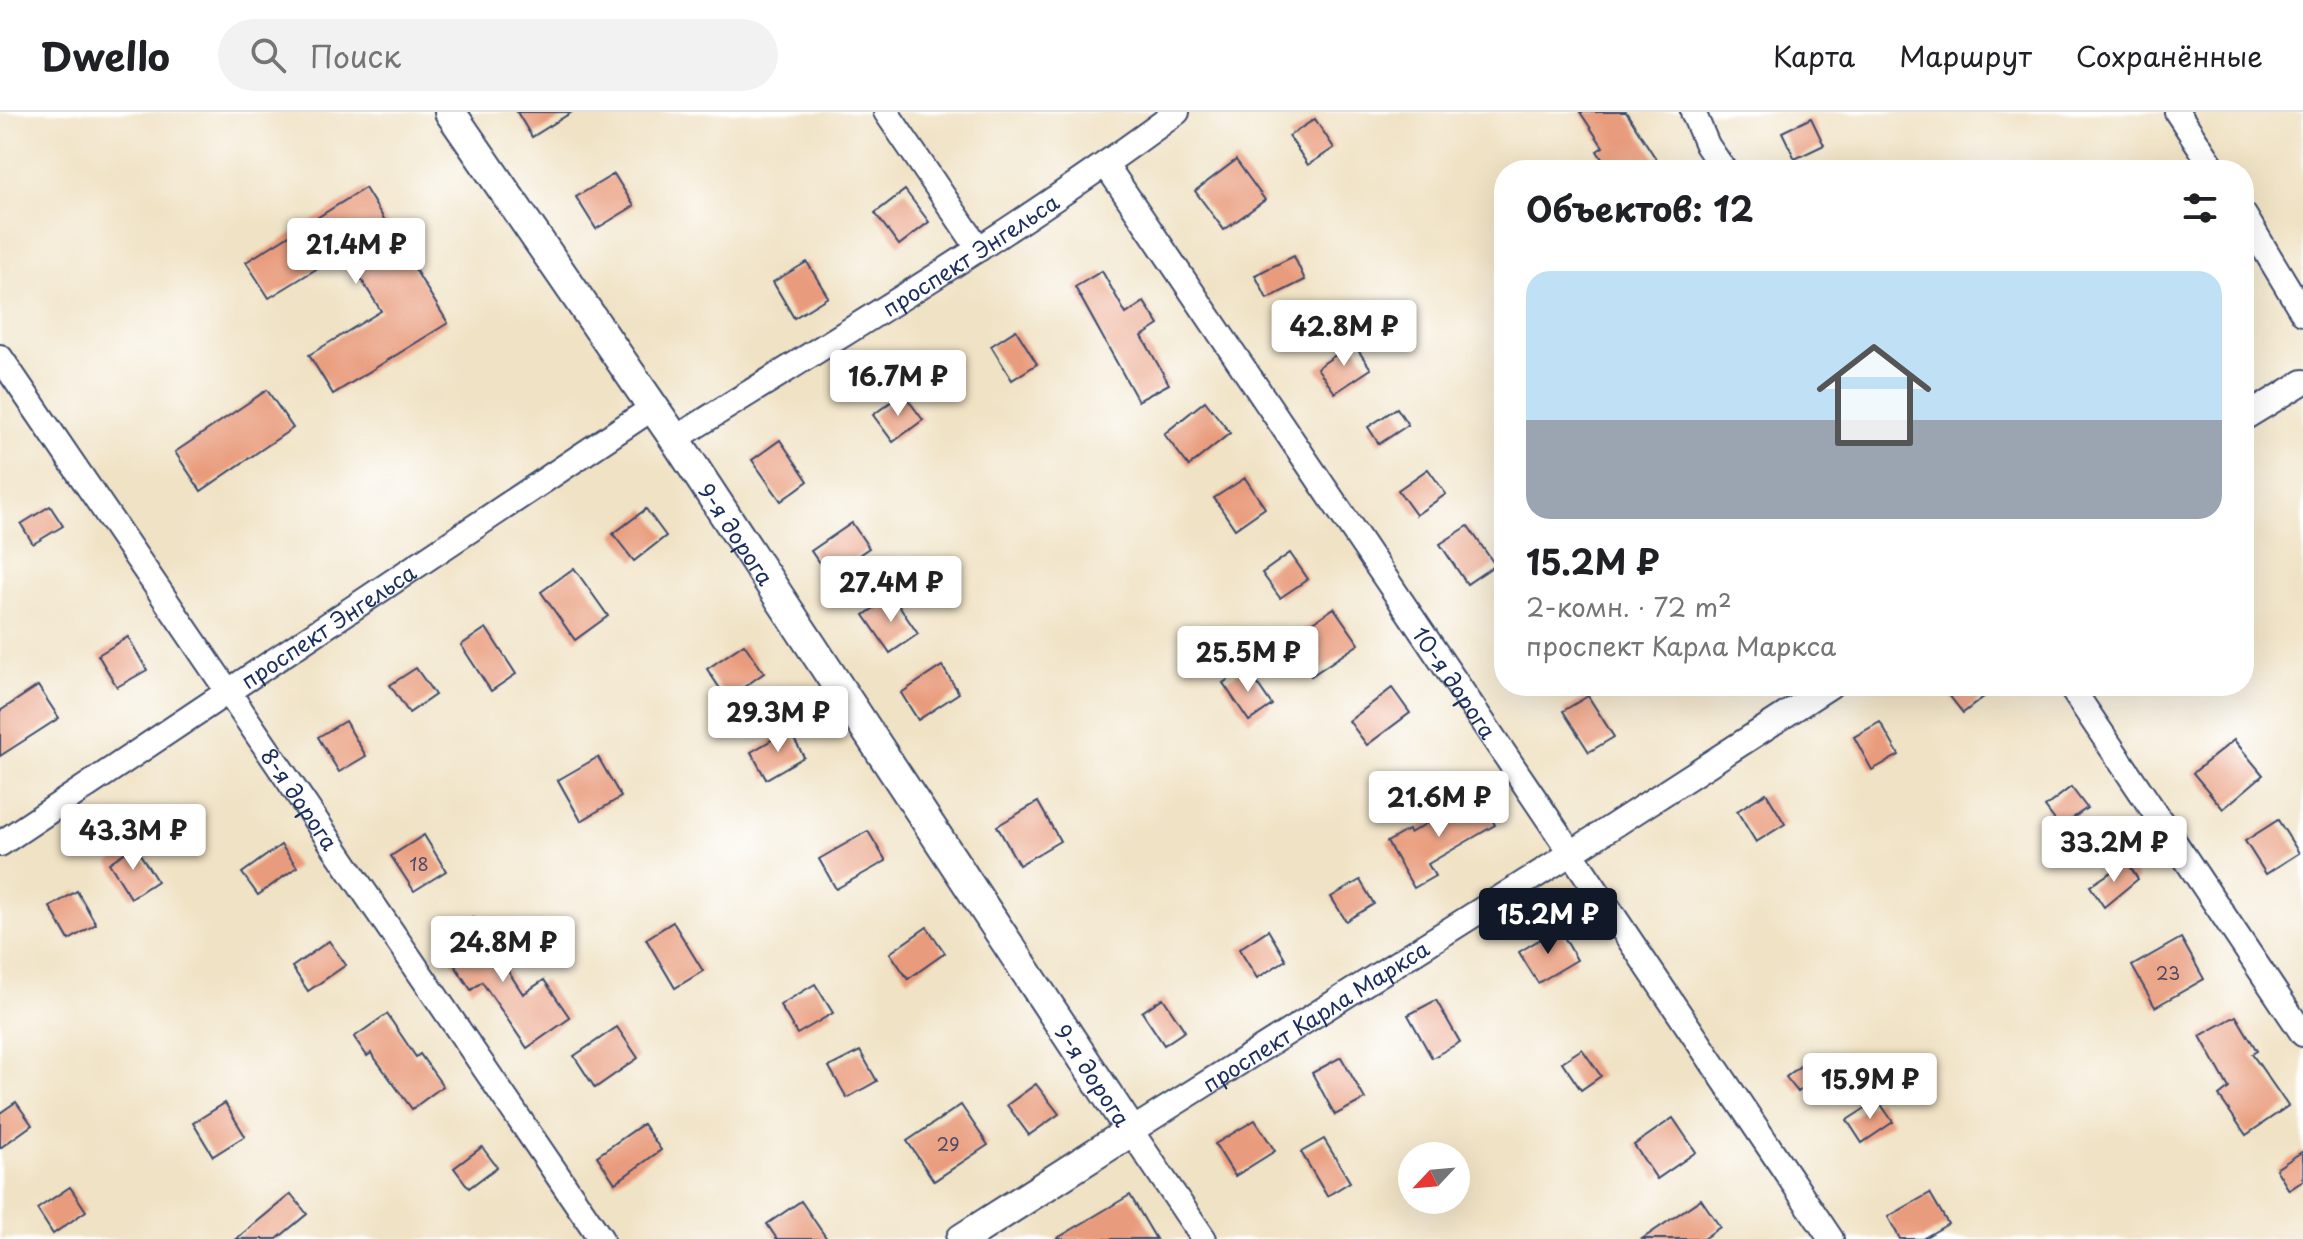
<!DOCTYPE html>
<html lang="ru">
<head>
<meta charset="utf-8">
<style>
  :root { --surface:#fff; --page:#f2f2f2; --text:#202124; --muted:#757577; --line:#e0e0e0; --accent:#111827 }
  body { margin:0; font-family:"Playpen Sans",sans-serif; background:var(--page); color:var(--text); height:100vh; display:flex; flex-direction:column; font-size:30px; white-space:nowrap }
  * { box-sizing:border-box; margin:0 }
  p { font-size:26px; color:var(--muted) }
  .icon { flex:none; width:44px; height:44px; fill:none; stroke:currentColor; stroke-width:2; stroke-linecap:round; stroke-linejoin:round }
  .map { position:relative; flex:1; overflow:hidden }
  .panel { position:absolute; left:1494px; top:48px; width:760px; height:536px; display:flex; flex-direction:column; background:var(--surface); border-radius:32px; box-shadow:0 8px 32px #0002 }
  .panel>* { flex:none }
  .needle { width:52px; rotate:244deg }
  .tools { position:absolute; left:1398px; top:1030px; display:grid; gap:16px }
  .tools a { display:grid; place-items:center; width:72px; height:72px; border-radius:50%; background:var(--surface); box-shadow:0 8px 32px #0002; font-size:40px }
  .price { position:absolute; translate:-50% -68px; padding:0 18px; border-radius:8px; background:#fff; color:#222; font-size:26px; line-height:52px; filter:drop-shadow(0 2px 4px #0008) }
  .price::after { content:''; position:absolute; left:50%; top:48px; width:24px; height:18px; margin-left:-12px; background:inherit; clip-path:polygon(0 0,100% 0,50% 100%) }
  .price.selected { background:var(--accent); color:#fff }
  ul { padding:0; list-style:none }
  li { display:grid; align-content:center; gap:16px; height:424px; padding:0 32px }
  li+li { border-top:2px solid var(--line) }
  li span { display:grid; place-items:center; height:248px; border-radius:24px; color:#555 }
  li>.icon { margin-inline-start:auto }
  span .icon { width:144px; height:144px; fill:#fffc; stroke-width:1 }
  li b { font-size:34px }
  h2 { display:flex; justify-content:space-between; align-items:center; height:96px; padding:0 32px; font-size:34px }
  header { display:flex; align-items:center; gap:48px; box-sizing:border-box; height:112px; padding:0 40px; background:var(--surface); border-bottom:2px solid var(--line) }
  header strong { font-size:38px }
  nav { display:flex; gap:44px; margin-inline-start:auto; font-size:28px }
  .search { width:560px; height:72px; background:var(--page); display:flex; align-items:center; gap:20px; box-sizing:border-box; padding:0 28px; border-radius:44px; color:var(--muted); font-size:30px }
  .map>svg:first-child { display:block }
</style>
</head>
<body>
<header>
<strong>Dwello</strong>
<div class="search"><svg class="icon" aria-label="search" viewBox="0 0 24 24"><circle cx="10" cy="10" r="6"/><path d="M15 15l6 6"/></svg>Поиск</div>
<nav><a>Карта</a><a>Маршрут</a><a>Сохранённые</a></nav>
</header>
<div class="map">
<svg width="2303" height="1127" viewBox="0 0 2303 1127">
  <rect width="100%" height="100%" fill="#fff"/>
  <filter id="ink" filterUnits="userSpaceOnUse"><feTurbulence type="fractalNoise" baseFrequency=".0125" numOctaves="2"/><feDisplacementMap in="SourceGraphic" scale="16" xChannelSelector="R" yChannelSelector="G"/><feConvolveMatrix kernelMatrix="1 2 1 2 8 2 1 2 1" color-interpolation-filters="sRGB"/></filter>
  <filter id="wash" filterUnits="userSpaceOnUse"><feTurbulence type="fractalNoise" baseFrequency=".006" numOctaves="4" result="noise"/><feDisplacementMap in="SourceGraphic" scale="32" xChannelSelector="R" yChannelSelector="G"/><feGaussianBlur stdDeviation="1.8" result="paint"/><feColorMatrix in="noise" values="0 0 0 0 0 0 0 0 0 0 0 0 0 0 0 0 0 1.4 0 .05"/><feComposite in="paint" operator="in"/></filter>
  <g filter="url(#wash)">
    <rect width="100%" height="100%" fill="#f0e2c4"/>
    <g id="blocks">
      <g fill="#e99c7d">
        <polygon points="517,0 572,0 532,25"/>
        <polygon points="1580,0 1626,0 1656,47 1638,58 1609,58 1597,39 1603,35"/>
        <polygon points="1811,6 1824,33 1795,47 1782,20"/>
        <polygon points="1315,7 1334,36 1308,53 1289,24"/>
        <polygon points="1236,48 1265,88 1224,118 1195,79"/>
        <polygon points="614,62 634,94 596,117 576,85"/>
        <polygon points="365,76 448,211 333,282 309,243 381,199 344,140 269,186 246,150"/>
        <polygon points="905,78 929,110 899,133 875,101"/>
        <polygon points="1294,144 1305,168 1267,187 1255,163"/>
        <polygon points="807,150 828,185 794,206 773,170"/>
        <polygon points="1102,159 1126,202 1144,190 1159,213 1142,224 1169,272 1138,289 1075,175"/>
        <polygon points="1016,218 1037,252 1012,268 991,234"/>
        <polygon points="1353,231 1371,257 1335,281 1317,256"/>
        <polygon points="267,278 293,316 201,379 175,340"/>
        <polygon points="903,281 923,308 893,330 873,303"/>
        <polygon points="1205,289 1230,321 1189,354 1164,322"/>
        <polygon points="1397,296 1408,313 1379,332 1368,315"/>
        <polygon points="780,328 808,369 781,389 752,348"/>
        <polygon points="1428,357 1446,382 1416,403 1398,378"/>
        <polygon points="1245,366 1265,396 1235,417 1214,386"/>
        <polygon points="50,394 63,414 33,432 21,412"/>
        <polygon points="646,397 666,424 634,449 613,422"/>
        <polygon points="852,411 869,436 828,464 811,439"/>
        <polygon points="1468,414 1495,453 1467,472 1440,432"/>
        <polygon points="1290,441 1308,467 1280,486 1262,461"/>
        <polygon points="574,456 608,504 575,528 541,480"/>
        <polygon points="892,484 918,522 890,541 864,503"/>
        <polygon points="1334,496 1359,532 1311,564 1287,528"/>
        <polygon points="486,516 516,562 491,579 461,533"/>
        <polygon points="128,525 147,558 117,575 98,543"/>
        <polygon points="744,532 764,561 727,587 707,557"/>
        <polygon points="942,554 959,581 918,608 901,581"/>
        <polygon points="1246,555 1272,593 1249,609 1223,571"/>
        <polygon points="416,556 435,583 409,601 390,573"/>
        <polygon points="38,574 59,606 0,644 0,599"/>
        <polygon points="1942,574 1998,574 1963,601"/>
        <polygon points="1392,576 1410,601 1367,633 1349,609"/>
        <polygon points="1588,584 1614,625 1589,640 1563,599"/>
        <polygon points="345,609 366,644 339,660 318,625"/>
        <polygon points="1880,610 1899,643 1872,658 1854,625"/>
        <polygon points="789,618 804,645 766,667 751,640"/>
        <polygon points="2234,628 2263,663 2223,697 2193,661"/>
        <polygon points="598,645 621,685 581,709 558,668"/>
        <polygon points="2071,675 2087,696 2060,715 2045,695"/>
        <polygon points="1766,681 1785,712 1756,730 1737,699"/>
        <polygon points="1477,682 1495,713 1428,752 1435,764 1414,776 1387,730 1408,718 1410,721"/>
        <polygon points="1038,690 1060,729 1019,753 997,714"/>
        <polygon points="2278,708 2299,741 2266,762 2245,729"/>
        <polygon points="868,719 886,749 836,777 819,747"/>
        <polygon points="424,723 446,759 414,779 391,744"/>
        <polygon points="281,733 297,755 258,783 242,761"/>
        <polygon points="135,734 157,769 131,786 109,751"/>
        <polygon points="2127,750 2138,767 2104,795 2090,774"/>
        <polygon points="1360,768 1374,792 1346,809 1331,785"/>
        <polygon points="77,779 96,812 69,828 50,795"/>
        <polygon points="473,805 523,882 544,868 570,906 527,936 482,870 471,878 438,828"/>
        <polygon points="673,810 703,859 675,876 646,827"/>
        <polygon points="927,815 945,841 908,867 890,841"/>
        <polygon points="1559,816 1577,848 1538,871 1519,840"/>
        <polygon points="1268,818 1286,848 1257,866 1239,837"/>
        <polygon points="2181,826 2204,867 2155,895 2132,854"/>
        <polygon points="329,829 346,853 308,879 292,855"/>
        <polygon points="815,872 833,901 797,922 780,893"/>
        <polygon points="1163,886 1185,919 1164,933 1142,900"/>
        <polygon points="1436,888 1460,930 1432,946 1408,903"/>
        <polygon points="387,902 416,945 420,942 443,974 412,997 371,941 367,944 354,925"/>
        <polygon points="2236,904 2257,939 2252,942 2288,994 2246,1023 2219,984 2229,976 2200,924"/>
        <polygon points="617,915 638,946 595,976 574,944"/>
        <polygon points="1582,937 1601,964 1581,978 1562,950"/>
        <polygon points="860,939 877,969 847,986 829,955"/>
        <polygon points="1816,942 1827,957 1798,980 1786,965"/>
        <polygon points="1341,945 1365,987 1335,1003 1312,961"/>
        <polygon points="1036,972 1059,1002 1029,1023 1007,993"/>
        <polygon points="1878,988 1893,1010 1862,1031 1847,1008"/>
        <polygon points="16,990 32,1013 0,1036 0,1001"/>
        <polygon points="225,991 245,1024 213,1044 193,1011"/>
        <polygon points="961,993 988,1033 934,1069 907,1029"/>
        <polygon points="1673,1006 1696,1040 1657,1067 1634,1033"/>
        <polygon points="1255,1008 1275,1039 1235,1064 1215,1032"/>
        <polygon points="643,1012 661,1038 615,1071 597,1044"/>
        <polygon points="1324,1027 1350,1070 1327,1084 1301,1040"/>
        <polygon points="482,1035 497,1055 469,1076 454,1056"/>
        <polygon points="2303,1039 2303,1069 2289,1078 2276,1057"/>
        <polygon points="70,1075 86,1099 53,1122 37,1097"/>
        <polygon points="1930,1081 1948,1112 1922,1127 1900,1127 1888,1105"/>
        <polygon points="291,1082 307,1102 277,1127 236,1127"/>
        <polygon points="1130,1083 1156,1127 1056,1127"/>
        <polygon points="1701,1087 1720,1115 1703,1127 1642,1127"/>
        <polygon points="801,1089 827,1127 777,1127 767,1112"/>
      </g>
    </g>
  </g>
  <g filter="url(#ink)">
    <use href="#blocks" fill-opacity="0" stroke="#3b4a6d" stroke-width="2"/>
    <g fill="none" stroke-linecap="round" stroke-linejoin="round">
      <g stroke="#3b4a6d" stroke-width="28">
        <g id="minor">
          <polyline points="886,0 979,137"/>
          <polyline points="1693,0 1707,33 1724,58"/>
          <polyline points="2177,0 2215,58"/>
          <path id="s1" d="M 1106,53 C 1347,411 1591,768 1831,1127"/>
          <polyline points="2244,103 2303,201"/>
          <path id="s2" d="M 0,245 L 601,1127"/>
          <polyline points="2244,306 2303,270"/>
          <path id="s3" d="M 675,327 C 844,221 1017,119 1177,0"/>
          <polyline points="2070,574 2303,922"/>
          <path id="s4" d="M 0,732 L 654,295"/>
          <path id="s5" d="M 1204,1127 L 1131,1019 L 1573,740 L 1830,574"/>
        </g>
      </g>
      <g stroke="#3b4a6d" stroke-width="34">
        <g id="tertiary">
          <path id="s6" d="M 450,0 L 675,327 L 1131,1019 L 962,1127"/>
        </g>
      </g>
      <use href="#minor" stroke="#fff" stroke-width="24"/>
      <use href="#tertiary" stroke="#fff" stroke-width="30"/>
    </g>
  </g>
  <g text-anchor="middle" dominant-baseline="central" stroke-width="8" stroke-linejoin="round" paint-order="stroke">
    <g font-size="18" fill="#4e4a66">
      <text x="419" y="751">18</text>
      <text x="2168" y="860">23</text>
      <text x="948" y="1031">29</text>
    </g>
    <g font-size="22" fill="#1b2f5e" stroke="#fff">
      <text stroke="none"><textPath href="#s3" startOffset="348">проспект Энгельса</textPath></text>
      <text stroke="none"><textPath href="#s6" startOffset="510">9-я дорога</textPath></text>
      <text stroke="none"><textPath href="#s4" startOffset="394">проспект Энгельса</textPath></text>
      <text stroke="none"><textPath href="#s1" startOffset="624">10-я дорога</textPath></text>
      <text stroke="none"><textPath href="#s2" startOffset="534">8-я дорога</textPath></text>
      <text stroke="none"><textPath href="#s5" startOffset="348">проспект Карла Маркса</textPath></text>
      <text stroke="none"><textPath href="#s6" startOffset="1158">9-я дорога</textPath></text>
    </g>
  </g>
</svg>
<div class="tools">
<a><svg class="needle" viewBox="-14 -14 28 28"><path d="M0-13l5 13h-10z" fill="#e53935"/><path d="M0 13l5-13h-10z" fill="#757577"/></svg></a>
</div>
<b class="price" style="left:356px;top:174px">21.4M ₽</b>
<b class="price" style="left:1344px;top:256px">42.8M ₽</b>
<b class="price" style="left:898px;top:306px">16.7M ₽</b>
<b class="price" style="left:891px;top:512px">27.4M ₽</b>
<b class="price" style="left:1248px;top:582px">25.5M ₽</b>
<b class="price" style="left:778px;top:642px">29.3M ₽</b>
<b class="price" style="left:1439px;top:727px">21.6M ₽</b>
<b class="price" style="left:133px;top:760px">43.3M ₽</b>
<b class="price" style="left:2114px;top:772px">33.2M ₽</b>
<b class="price selected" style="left:1548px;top:844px">15.2M ₽</b>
<b class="price" style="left:503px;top:872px">24.8M ₽</b>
<b class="price" style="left:1870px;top:1009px">15.9M ₽</b>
<section class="panel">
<h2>Объектов: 12<svg class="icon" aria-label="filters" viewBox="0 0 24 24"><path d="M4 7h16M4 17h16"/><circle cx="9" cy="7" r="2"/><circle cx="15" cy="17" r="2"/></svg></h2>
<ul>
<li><span style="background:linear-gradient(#bfe0f5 60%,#9aa5b1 0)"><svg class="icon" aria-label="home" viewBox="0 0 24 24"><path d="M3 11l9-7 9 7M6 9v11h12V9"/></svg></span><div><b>15.2M ₽</b><p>2-комн. · 72 m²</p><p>проспект Карла Маркса</p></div></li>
</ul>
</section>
</div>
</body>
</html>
